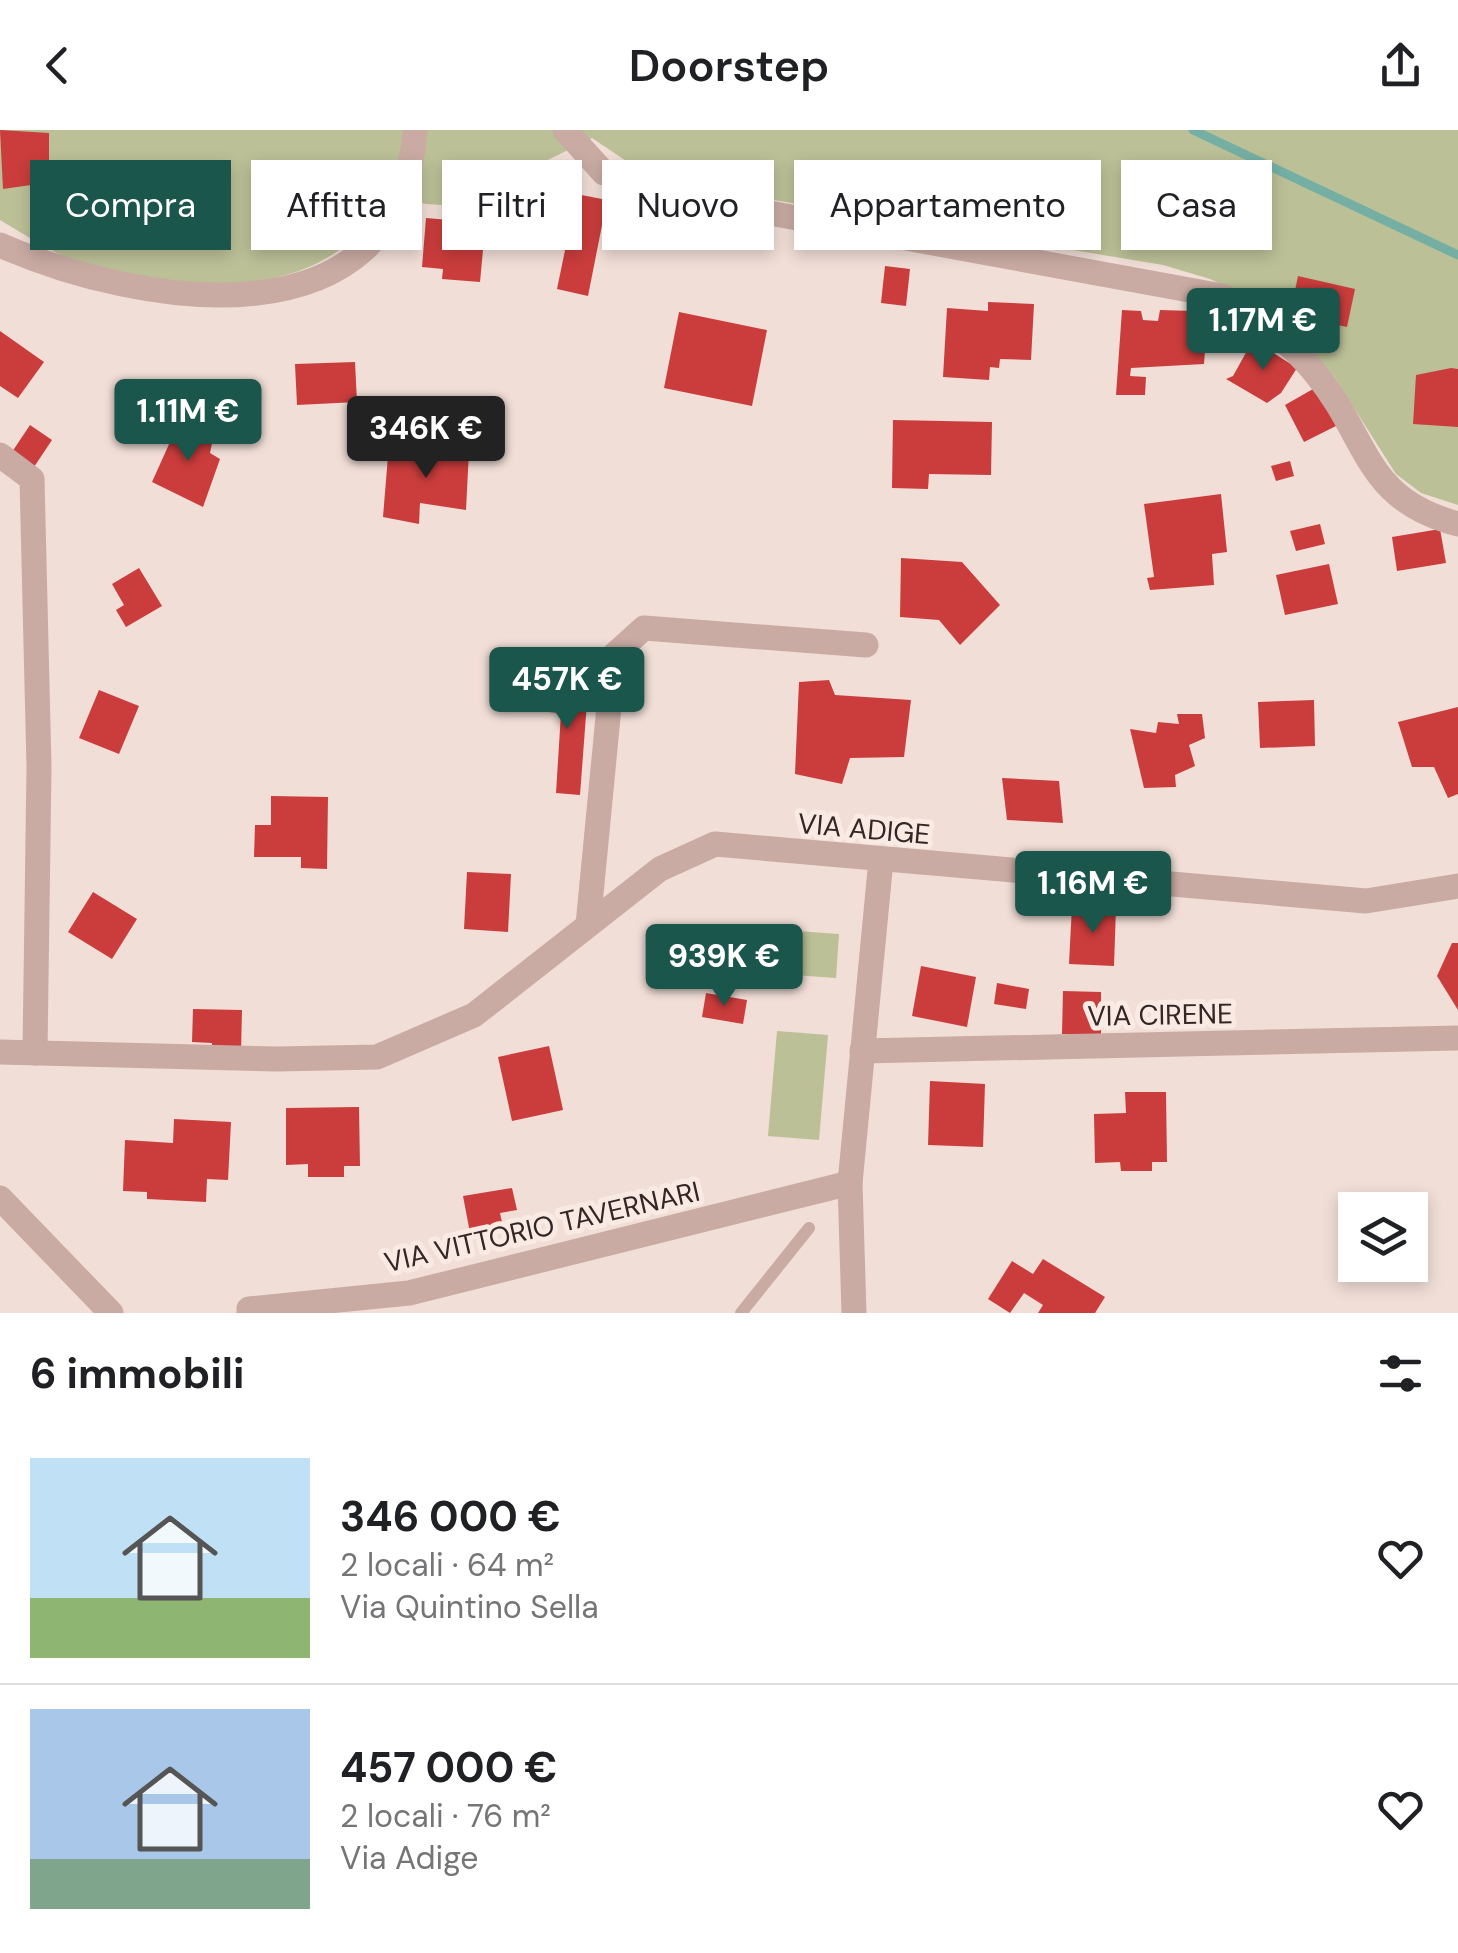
<!DOCTYPE html>
<html lang="it">
<head>
<meta charset="utf-8">
<style>
  :root { --surface:#fff; --page:#f6f6f6; --text:#202124; --muted:#757577; --line:#e0e0e0; --accent:#1a564c }
  body { margin:0; font-family:"DM Sans",sans-serif; background:var(--page); color:var(--text); height:100vh; display:flex; flex-direction:column; font-size:38px; white-space:nowrap }
  * { box-sizing:border-box; margin:0 }
  p { font-size:32px; color:var(--muted) }
  .icon { flex:none; width:55px; height:55px; fill:none; stroke:currentColor; stroke-width:2; stroke-linecap:round; stroke-linejoin:round }
  .map { position:relative; height:1183px; overflow:hidden }
  .sheet { display:flex; flex-direction:column; background:var(--surface); flex:1 }
  .sheet>* { flex:none }
  .guide { position:absolute; left:30px; top:30px; width:1400px; height:90px; display:flex; gap:20px }
  .buttons { position:absolute; left:1338px; top:1062px; display:grid; gap:20px }
  .buttons a { display:grid; place-items:center; width:90px; height:90px; border-radius:0px; background:var(--surface); box-shadow:0 5px 15px #0003; font-size:50px }
  .price { position:absolute; translate:-50% -85px; padding:0 22px; border-radius:10px; background:var(--accent); color:#fff; font-size:32px; line-height:65px; filter:drop-shadow(0 2px 5px #0008) }
  .price::after { content:''; position:absolute; left:50%; top:60px; width:30px; height:22px; margin-left:-15px; background:inherit; clip-path:polygon(0 0,100% 0,50% 100%) }
  .price.current { background:#222; color:#fff }
  ul { padding:0; list-style:none }
  li { display:flex; align-items:center; gap:30px; height:250px; padding:0 30px }
  li+li { border-top:2px solid var(--line) }
  li span { display:grid; place-items:center; flex:none; width:280px; height:200px; border-radius:0px; color:#555 }
  li>.icon { margin-inline-start:auto }
  span .icon { width:120px; height:120px; fill:#fffc; stroke-width:1 }
  li b { font-size:42px }
  h2 { display:flex; justify-content:space-between; align-items:center; height:120px; padding:0 30px; font-size:42px }
  .chip { padding:0 35px; border-radius:0px; background:var(--surface); box-shadow:0 5px 15px #0003; font-size:35px; line-height:90px }
  .chip.current { background:var(--accent); color:#fff }
  header { display:flex; justify-content:space-between; align-items:center; height:130px; padding:0 30px; background:var(--surface); font-size:45px; font-weight:600 }
  .map>svg:first-child { display:block }
</style>
</head>
<body>
<header><svg class="icon" aria-label="back" viewBox="0 0 24 24"><path d="M15 5l-7 7 7 7"/></svg>Doorstep<svg class="icon" aria-label="share" viewBox="0 0 24 24"><path d="M12 15V3M7 8l5-5 5 5M5 13v7h14v-7"/></svg></header>
<div class="map">
<svg width="1458" height="1183" viewBox="0 0 1458 1183">
  <rect width="100%" height="100%" fill="#f1ded7"/>
  <g fill="#bcc097">
    <path d="M 0,0 L 1458,0 L 1458,375 L 1421,363 L 1396,344 L 1335,248 L 1293,203 L 1251,168 L 1210,149 L 1163,135 L 768,69 L 644,43 L 592,8 L 544,32 L 537,81 L 426,74 L 388,65 C 374,82 359,104 342,118 C 284,163 171,165 103,143 C 66,131 33,110 0,90 Z"/>
    <polygon points="741,797 839,804 836,848 737,841"/>
    <polygon points="777,901 828,905 819,1010 768,1006"/>
  </g>
  <polygon fill="#75afa4" points="119,38 148,57 136,82 85,109 67,70 106,54"/>
  <g fill="none" stroke-linecap="round" stroke-linejoin="round">
    <polyline stroke="#75afa4" stroke-width="9" points="1193,0 1458,125"/>
  </g>
  <g fill="#ca3d3c">
    <polygon points="0,0 49,3 49,41 38,54 3,59"/>
    <polygon points="566,62 607,70 588,166 557,159 570,96 560,93"/>
    <polygon points="426,88 474,92 472,120 483,120 480,152 442,149 443,139 422,137"/>
    <polygon points="885,136 910,139 906,176 881,173"/>
    <polygon points="1298,146 1355,159 1347,197 1290,185"/>
    <polygon points="988,172 1034,174 1031,230 1000,229 999,238 990,237 989,250 943,247 947,178 988,181"/>
    <polygon points="1122,180 1141,181 1143,190 1158,191 1160,180 1194,181 1193,208 1206,207 1204,234 1131,238 1130,246 1146,247 1145,265 1116,265"/>
    <polygon points="679,182 767,200 752,276 664,258"/>
    <polygon points="0,201 44,232 18,268 0,256"/>
    <polygon points="1253,210 1297,238 1281,263 1267,273 1226,249 1233,246"/>
    <polygon points="355,232 357,272 297,275 295,234"/>
    <polygon points="1451,238 1458,239 1458,297 1413,294 1416,245"/>
    <polygon points="1320,255 1344,292 1304,312 1285,275"/>
    <polygon points="893,290 992,292 991,345 929,344 928,359 892,358"/>
    <polygon points="179,292 214,304 210,323 220,329 203,377 152,352"/>
    <polygon points="30,295 52,310 32,340 10,325"/>
    <polygon points="410,311 469,321 466,380 420,373 419,394 383,387 388,326 406,330"/>
    <polygon points="1290,331 1294,346 1276,351 1271,336"/>
    <polygon points="1221,364 1227,422 1212,424 1214,455 1150,460 1147,448 1154,447 1144,374"/>
    <polygon points="1320,394 1325,414 1296,421 1290,401"/>
    <polygon points="1440,399 1446,433 1397,441 1392,407"/>
    <polygon points="901,428 962,432 1000,475 960,515 939,490 900,487"/>
    <polygon points="1329,434 1338,474 1285,485 1276,445"/>
    <polygon points="139,438 162,476 126,497 116,480 124,475 112,454"/>
    <polygon points="829,550 835,565 911,570 904,627 850,628 842,654 795,644 799,552"/>
    <polygon points="536,555 588,559 580,665 556,663 561,583 535,581"/>
    <polygon points="99,560 139,576 119,624 79,608"/>
    <polygon points="1314,570 1315,616 1260,618 1258,572"/>
    <polygon points="1458,577 1458,664 1448,668 1434,637 1412,637 1398,592"/>
    <polygon points="1177,584 1202,584 1205,608 1189,615 1195,636 1175,645 1176,657 1144,658 1130,599 1156,603 1158,592 1179,594"/>
    <polygon points="1002,648 1059,651 1063,693 1007,690"/>
    <polygon points="271,666 328,667 327,739 301,738 301,727 254,727 255,695 271,695"/>
    <polygon points="467,742 511,744 508,802 464,799"/>
    <polygon points="93,762 137,789 112,829 68,802"/>
    <polygon points="1072,775 1116,778 1114,836 1069,834"/>
    <polygon points="1452,813 1458,813 1458,880 1437,846"/>
    <polygon points="921,836 976,847 967,897 912,886"/>
    <polygon points="997,853 1029,859 1026,879 994,874"/>
    <polygon points="1063,861 1101,862 1101,904 1062,904"/>
    <polygon points="706,863 747,870 743,894 702,887"/>
    <polygon points="193,879 242,880 241,922 212,920 212,913 192,912"/>
    <polygon points="549,916 563,980 512,991 498,927"/>
    <polygon points="930,951 985,954 983,1017 928,1015"/>
    <polygon points="1125,962 1166,962 1167,1032 1152,1032 1152,1041 1121,1041 1120,1032 1095,1033 1094,984 1126,983"/>
    <polygon points="359,977 360,1036 344,1036 344,1047 308,1047 308,1034 286,1035 286,978"/>
    <polygon points="174,989 231,992 228,1050 207,1049 206,1072 147,1069 147,1062 123,1061 125,1010 173,1013"/>
    <polygon points="512,1058 517,1080 500,1083 504,1102 471,1108 463,1066"/>
    <polygon points="1043,1129 1105,1167 1095,1183 1038,1183 1043,1175 1024,1163 1010,1183 988,1169 1012,1131 1033,1144"/>
  </g>
  <g fill="none" stroke-linecap="round" stroke-linejoin="round">
    <polyline stroke="#c9aba3" stroke-width="12" points="741,1183 809,1098"/>
    <g stroke="#c9aba3" stroke-width="25">
      <path d="M 565,0 L 604,43 L 666,64 L 1222,166 C 1257,189 1290,211 1316,244 C 1370,310 1363,369 1458,394"/>
      <polyline points="0,325 32,349 39,637 35,923"/>
      <polyline points="588,795 614,525 644,498 866,515"/>
      <polyline points="862,921 1458,908"/>
      <polyline points="0,922 278,929 377,927 474,885 660,739 715,714 1366,771 1458,756"/>
      <polyline points="249,1183 249,1179 409,1163 850,1053"/>
      <polyline points="854,1183 850,1053 881,730"/>
    </g>
    <g stroke="#c9aba3" stroke-width="25">
      <path d="M 0,115 C 141,177 401,220 415,0"/>
      <polyline points="0,1068 111,1183"/>
    </g>
  </g>
  <g text-anchor="middle" dominant-baseline="central" stroke-width="10" stroke-linejoin="round" paint-order="stroke">
    <g font-size="28" fill="#342625" stroke="#f9eae3">
      <text transform="translate(864 699) rotate(5)">VIA ADIGE</text>
      <text transform="translate(1160 885) rotate(-1)">VIA CIRENE</text>
      <text transform="translate(542 1097) rotate(-13)">VIA VITTORIO TAVERNARI</text>
    </g>
  </g>
</svg>
<div class="buttons">
<a><svg class="icon" aria-label="layers" viewBox="0 0 24 24"><path d="M12 4l9 5-9 5-9-5zM3 14l9 5 9-5"/></svg></a>
</div>
<b class="price" style="left:1263px;top:243px">1.17M €</b>
<b class="price" style="left:188px;top:334px">1.11M €</b>
<b class="price current" style="left:426px;top:351px">346K €</b>
<b class="price" style="left:567px;top:602px">457K €</b>
<b class="price" style="left:1093px;top:806px">1.16M €</b>
<b class="price" style="left:724px;top:879px">939K €</b>
<div class="guide">
<a class="chip current">Compra</a>
<a class="chip">Affitta</a>
<a class="chip">Filtri</a>
<a class="chip">Nuovo</a>
<a class="chip">Appartamento</a>
<a class="chip">Casa</a>
</div>
</div>
<section class="sheet">
<h2>6 immobili<svg class="icon" aria-label="filters" viewBox="0 0 24 24"><path d="M4 7h16M4 17h16"/><circle cx="9" cy="7" r="2"/><circle cx="15" cy="17" r="2"/></svg></h2>
<ul>
<li><span style="background:linear-gradient(#bfe0f5 70%,#8fb573 0)"><svg class="icon" aria-label="home" viewBox="0 0 24 24"><path d="M3 11l9-7 9 7M6 9v11h12V9"/></svg></span><div><b>346 000 €</b><p>2 locali · 64 m²</p><p>Via Quintino Sella</p></div><svg class="icon" aria-label="heart" viewBox="0 0 24 24"><path d="M12 20l-8-8c-3-5 5-10 8-4 3-6 11-1 8 4z"/></svg></li>
<li><span style="background:linear-gradient(#a9c7e8 75%,#7fa58c 0)"><svg class="icon" aria-label="home" viewBox="0 0 24 24"><path d="M3 11l9-7 9 7M6 9v11h12V9"/></svg></span><div><b>457 000 €</b><p>2 locali · 76 m²</p><p>Via Adige</p></div><svg class="icon" aria-label="heart" viewBox="0 0 24 24"><path d="M12 20l-8-8c-3-5 5-10 8-4 3-6 11-1 8 4z"/></svg></li>
</ul>
</section>
</body>
</html>
